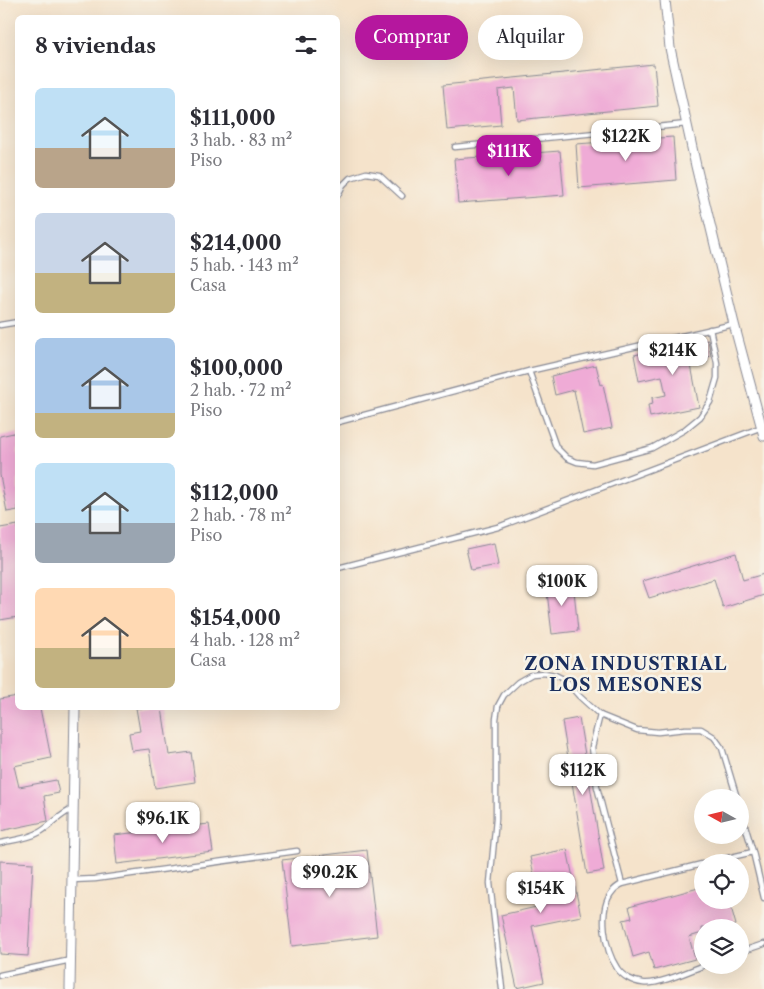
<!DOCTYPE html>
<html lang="es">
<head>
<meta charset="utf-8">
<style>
  :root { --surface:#fff; --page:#f2f2f3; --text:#2b2b33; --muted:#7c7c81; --accent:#b5179e }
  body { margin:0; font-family:"Libre Caslon Text",serif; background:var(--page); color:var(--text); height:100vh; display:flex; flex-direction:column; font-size:19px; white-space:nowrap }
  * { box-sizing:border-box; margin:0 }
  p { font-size:16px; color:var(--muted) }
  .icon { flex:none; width:28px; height:28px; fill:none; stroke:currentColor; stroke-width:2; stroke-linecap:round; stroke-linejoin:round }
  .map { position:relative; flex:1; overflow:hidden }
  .details { position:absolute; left:15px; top:15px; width:325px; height:695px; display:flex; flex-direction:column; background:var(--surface); border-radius:8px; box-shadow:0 5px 20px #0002 }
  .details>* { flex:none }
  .top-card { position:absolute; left:355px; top:15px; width:334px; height:45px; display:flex; gap:10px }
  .needle { width:32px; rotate:278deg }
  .controls { position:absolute; left:694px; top:789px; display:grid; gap:10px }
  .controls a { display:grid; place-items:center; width:55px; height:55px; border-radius:50%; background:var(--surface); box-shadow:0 5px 20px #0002; font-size:25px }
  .price { position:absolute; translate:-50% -42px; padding:0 11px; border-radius:10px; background:#fff; color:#222; font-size:16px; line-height:32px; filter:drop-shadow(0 1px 2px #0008) }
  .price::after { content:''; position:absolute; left:50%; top:30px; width:15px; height:11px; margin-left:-8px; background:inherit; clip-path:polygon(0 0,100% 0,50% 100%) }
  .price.active { background:var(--accent); color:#fff }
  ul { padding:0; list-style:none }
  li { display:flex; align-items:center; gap:15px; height:125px; padding:0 20px }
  li span { display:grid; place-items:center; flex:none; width:140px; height:100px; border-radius:8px; color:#555 }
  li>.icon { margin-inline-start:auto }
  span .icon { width:60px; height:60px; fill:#fffc; stroke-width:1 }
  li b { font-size:21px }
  h2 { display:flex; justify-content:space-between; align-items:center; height:60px; padding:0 20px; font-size:21px }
  .tag { padding:0 18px; border-radius:22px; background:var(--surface); box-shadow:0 5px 20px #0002; font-size:18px; line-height:45px }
  .tag.active { background:var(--accent); color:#fff }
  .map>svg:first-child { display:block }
</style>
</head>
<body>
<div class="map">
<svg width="764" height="989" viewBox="0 0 764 989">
  <rect width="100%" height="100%" fill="#f7f3e8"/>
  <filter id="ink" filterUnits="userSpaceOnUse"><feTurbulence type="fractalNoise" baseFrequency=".02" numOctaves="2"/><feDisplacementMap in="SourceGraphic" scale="10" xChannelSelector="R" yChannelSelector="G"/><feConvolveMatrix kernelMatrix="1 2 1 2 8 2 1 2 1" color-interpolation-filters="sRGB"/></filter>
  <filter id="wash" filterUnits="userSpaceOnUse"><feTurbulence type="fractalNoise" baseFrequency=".0096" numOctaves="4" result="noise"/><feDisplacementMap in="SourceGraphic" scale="20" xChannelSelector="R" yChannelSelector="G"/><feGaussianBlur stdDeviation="1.12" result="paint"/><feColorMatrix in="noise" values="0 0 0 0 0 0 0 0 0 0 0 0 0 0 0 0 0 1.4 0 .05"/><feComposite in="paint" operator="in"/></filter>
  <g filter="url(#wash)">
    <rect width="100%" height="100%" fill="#f5e3cb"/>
    <g id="blocks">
      <g fill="#efabd6">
        <polygon points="654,64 658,106 517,120 514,88 498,90 501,125 447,130 443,85"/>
        <polygon points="673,137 676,180 579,188 576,144"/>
        <polygon points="560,151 564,195 458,203 454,159"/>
        <polygon points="708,340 711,356 690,360 699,407 650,417 648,405 653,404 652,398 666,395 662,376 639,381 634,355"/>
        <polygon points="596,365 601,385 603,384 612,428 583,434 574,390 555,395 551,376"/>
        <polygon points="18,432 18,510 7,512 0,475 0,436"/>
        <polygon points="18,525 18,617 0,620 0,528"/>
        <polygon points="494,543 498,565 471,570 466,549"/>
        <polygon points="736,553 743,580 764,574 764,595 723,608 714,579 649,598 643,581"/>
        <polygon points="573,580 578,631 552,634 546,584"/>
        <polygon points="18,696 18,708 40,708 44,728 45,728 51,758 14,766 19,787 56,780 59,793 44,796 48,821 0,831 0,699"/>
        <polygon points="136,708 162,708 169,755 191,752 195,782 155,788 149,749 132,751 129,733 140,731"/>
        <polygon points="579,718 604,871 587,874 562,721"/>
        <polygon points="209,824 213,852 117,864 114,835"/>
        <polygon points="567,849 581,916 532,926 544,982 517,988 501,915 541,906 530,857"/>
        <polygon points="367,850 377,936 292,946 282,860"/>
        <polygon points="0,861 33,863 28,956 0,954"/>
        <polygon points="702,887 702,900 729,900 736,925 725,928 702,928 702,933 689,937 695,959 654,970 649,952 633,957 623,920 632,918 629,907"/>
      </g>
    </g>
  </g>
  <g filter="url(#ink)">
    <use href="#blocks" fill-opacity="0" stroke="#888994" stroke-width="1"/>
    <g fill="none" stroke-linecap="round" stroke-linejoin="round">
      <g stroke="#888994" stroke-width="7">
        <g id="lane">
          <polyline points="455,147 687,124"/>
          <polyline points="338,195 343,185 350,178 366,173 379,175 402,196"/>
          <polyline points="0,325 18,322"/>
          <polyline points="529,371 556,447 567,458 577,462 593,464 652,448 684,430 700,417 710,402 717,378 717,363 710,329"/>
          <polyline points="338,422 529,371 734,324"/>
          <polyline points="338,568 498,527 762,427"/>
          <polyline points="600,715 592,747 597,787 622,884"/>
          <polyline points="740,809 753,852 764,898"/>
          <path d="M 0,843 C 13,840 28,839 40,832 C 52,825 60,814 73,809"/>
          <polyline points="710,862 753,852"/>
          <path d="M 702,864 L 622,884 C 619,886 615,888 613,891 C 597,909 605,950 617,968 C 622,976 633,982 643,983 C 659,985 689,971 705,965"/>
          <polyline points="72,880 95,879 297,851"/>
          <polyline points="740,952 764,944"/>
          <polyline points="0,975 71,960"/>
          <polyline points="502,989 490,883 496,819 496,719 498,706 504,695 518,682 532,674 544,673 555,675 565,680 579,696 600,715 637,730 658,732 685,729 701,729 714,737 722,748 737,798"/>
        </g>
      </g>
      <g stroke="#888994" stroke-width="11">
        <g id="street">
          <polyline points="665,0 670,48 696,166 734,324 764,436"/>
          <polyline points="70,989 75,708"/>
        </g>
      </g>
      <use href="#lane" stroke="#fff" stroke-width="4.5"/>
      <use href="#street" stroke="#fff" stroke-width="9"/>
    </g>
  </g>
  <g text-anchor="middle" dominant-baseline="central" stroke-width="5" stroke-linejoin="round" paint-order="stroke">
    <g font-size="18" font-weight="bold" letter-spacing="1" fill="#1b2f5e" stroke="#f7f3e8">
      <text x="626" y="664">ZONA INDUSTRIAL<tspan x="626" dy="21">LOS MESONES</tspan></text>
    </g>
  </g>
</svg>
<div class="controls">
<a><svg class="needle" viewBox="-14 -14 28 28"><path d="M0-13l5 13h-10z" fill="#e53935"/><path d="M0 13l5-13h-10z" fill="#7c7c81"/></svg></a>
<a><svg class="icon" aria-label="locate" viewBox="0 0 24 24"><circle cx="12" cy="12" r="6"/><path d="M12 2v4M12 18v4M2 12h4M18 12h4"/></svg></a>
<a><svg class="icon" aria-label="layers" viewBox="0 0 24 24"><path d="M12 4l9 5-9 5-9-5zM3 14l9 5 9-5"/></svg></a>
</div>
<b class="price" style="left:626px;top:162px">$122K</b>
<b class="price active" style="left:509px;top:177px">$111K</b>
<b class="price" style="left:673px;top:376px">$214K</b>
<b class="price" style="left:562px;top:607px">$100K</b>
<b class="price" style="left:583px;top:796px">$112K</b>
<b class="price" style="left:163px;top:844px">$96.1K</b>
<b class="price" style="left:330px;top:898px">$90.2K</b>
<b class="price" style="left:541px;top:914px">$154K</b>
<div class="top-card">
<a class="tag active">Comprar</a>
<a class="tag">Alquilar</a>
</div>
<section class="details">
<h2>8 viviendas<svg class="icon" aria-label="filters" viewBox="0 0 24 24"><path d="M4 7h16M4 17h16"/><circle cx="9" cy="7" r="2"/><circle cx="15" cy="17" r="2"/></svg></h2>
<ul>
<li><span style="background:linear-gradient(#bfe0f5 60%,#b9a48a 0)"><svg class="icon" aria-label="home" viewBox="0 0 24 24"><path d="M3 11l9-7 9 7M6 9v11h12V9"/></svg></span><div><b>$111,000</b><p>3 hab. · 83 m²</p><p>Piso</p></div></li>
<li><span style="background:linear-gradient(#c9d6e8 60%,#c2b280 0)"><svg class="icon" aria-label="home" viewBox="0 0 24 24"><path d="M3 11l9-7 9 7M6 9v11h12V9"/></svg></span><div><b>$214,000</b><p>5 hab. · 143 m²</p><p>Casa</p></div></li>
<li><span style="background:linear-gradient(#a9c7e8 75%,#c2b280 0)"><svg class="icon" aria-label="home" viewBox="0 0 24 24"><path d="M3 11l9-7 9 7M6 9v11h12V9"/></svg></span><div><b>$100,000</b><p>2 hab. · 72 m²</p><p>Piso</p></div></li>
<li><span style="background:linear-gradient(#bfe0f5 60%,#9aa5b1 0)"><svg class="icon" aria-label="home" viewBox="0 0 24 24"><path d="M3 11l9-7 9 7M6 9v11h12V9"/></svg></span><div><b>$112,000</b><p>2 hab. · 78 m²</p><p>Piso</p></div></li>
<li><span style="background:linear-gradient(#ffd9b3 60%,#c2b280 0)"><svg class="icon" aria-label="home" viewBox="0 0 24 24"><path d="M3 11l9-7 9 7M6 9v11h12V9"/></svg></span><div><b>$154,000</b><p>4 hab. · 128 m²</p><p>Casa</p></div></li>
</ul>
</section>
</div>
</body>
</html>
